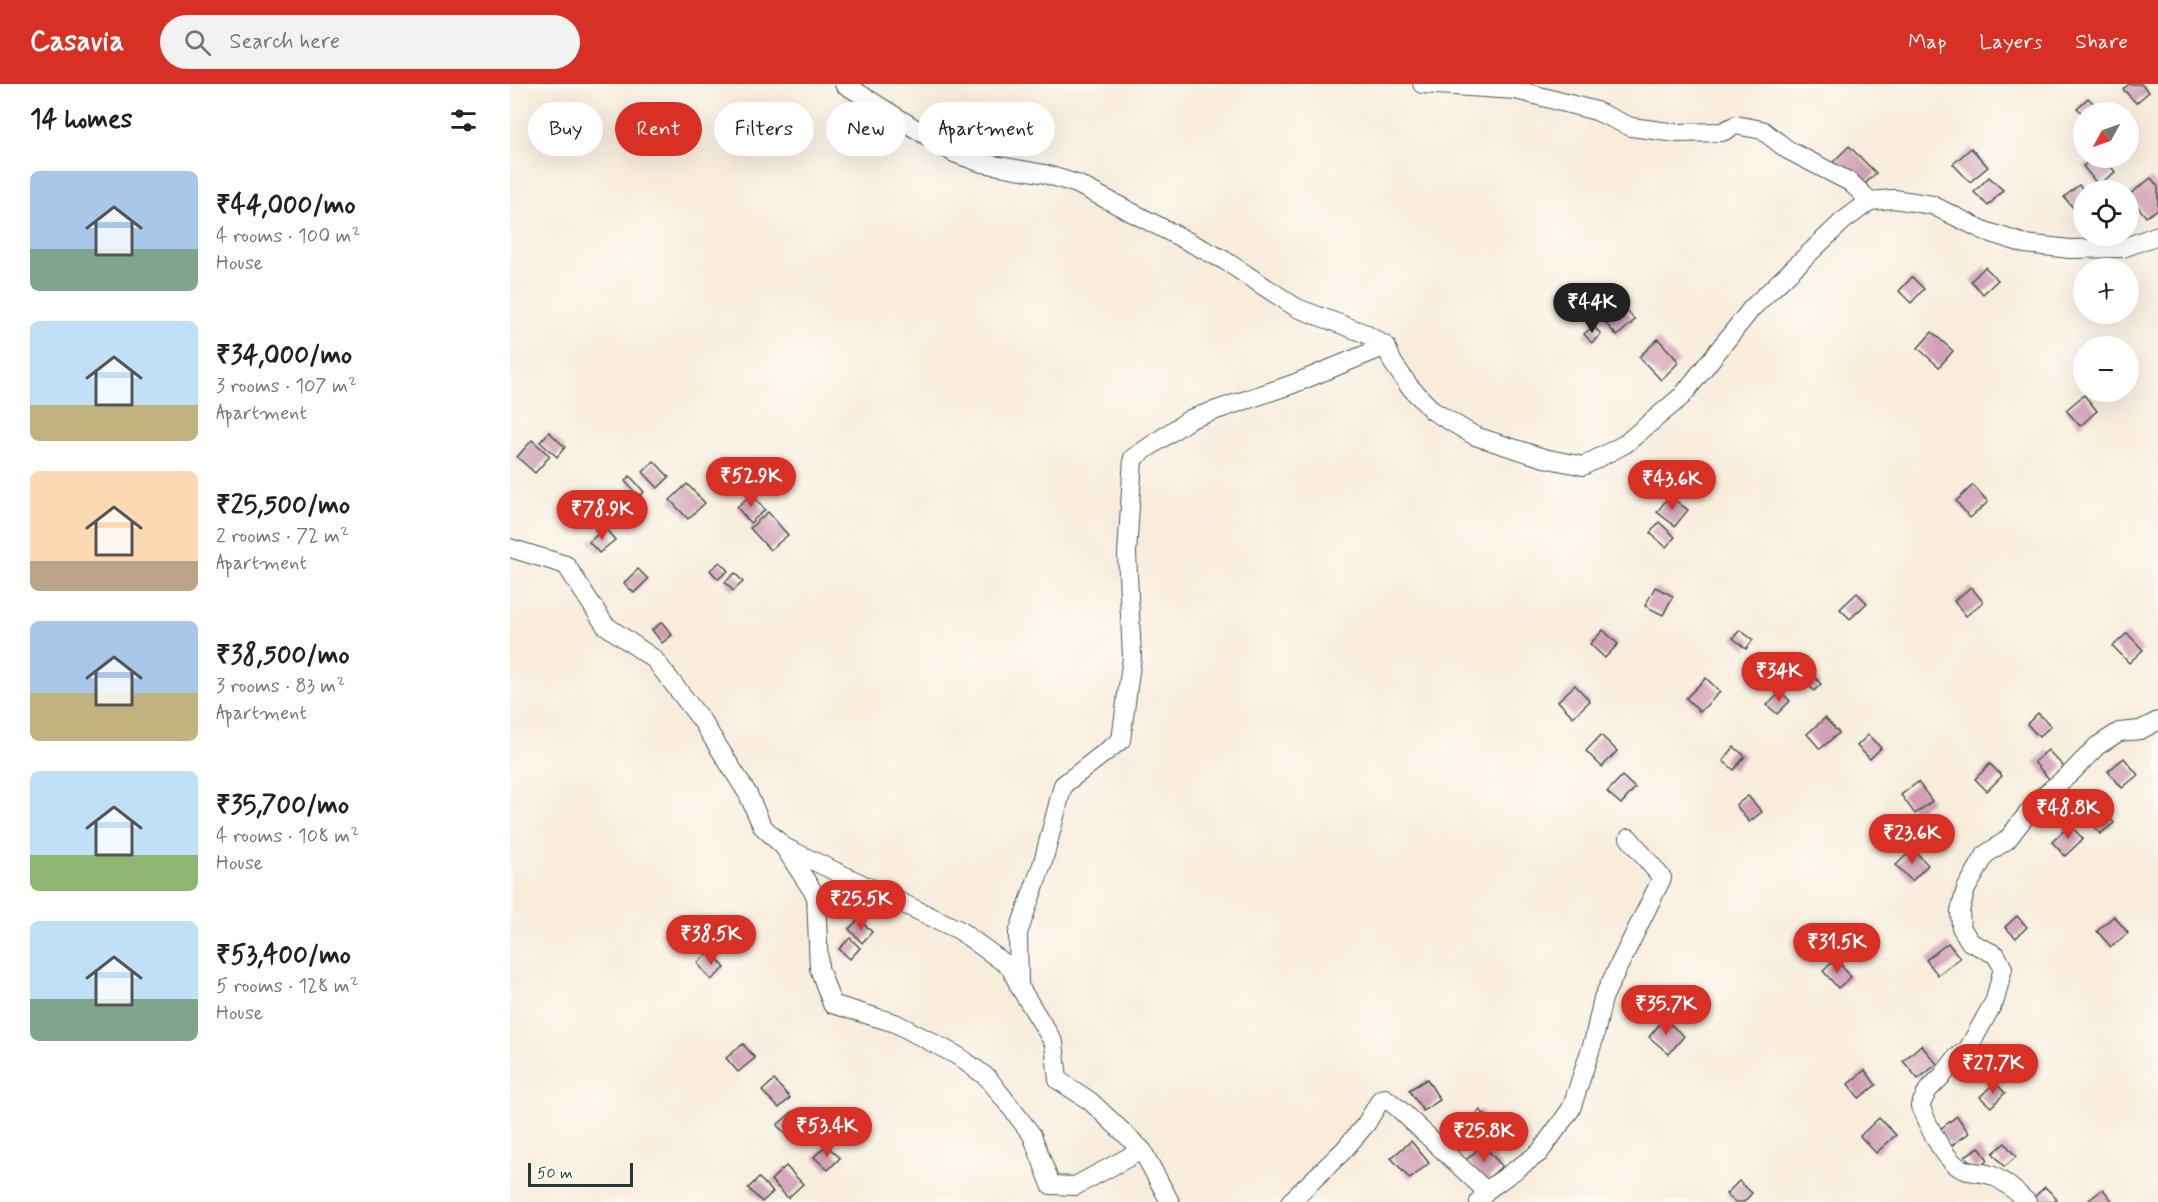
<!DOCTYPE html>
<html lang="en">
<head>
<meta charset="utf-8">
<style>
  :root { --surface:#fff; --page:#f2f2f2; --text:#222; --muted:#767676; --accent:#d93025 }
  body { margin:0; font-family:Mynerve,sans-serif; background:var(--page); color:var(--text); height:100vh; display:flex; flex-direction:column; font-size:22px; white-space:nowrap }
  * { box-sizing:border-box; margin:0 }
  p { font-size:20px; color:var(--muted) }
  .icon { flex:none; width:33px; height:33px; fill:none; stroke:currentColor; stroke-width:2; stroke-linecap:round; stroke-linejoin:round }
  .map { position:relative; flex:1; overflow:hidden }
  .sheet { display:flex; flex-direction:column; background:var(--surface); width:510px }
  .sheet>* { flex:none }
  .banner { position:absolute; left:18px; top:18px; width:570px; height:54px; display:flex; gap:12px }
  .needle { width:39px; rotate:230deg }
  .buttons { position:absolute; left:1563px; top:18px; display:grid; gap:12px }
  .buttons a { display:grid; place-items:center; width:66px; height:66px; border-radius:50%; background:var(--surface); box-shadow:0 6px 24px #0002; font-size:30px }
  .scale { position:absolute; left:18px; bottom:15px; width:105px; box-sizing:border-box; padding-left:6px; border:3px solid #1f3d34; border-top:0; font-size:16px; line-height:21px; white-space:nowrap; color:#1f3d34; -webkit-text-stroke:4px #fdfcf7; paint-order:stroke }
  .price { position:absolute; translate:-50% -51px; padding:0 14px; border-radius:21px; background:var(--accent); color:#fff; font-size:20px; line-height:39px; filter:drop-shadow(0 2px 3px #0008) }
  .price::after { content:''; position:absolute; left:50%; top:36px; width:18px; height:14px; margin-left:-9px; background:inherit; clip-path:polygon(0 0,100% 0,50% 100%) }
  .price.active { background:#222; color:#fff }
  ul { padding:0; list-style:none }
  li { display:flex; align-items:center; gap:18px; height:150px; padding:0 30px }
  li span { display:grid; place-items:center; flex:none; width:168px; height:120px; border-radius:9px; color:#555 }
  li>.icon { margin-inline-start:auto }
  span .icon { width:72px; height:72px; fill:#fffc; stroke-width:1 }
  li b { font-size:26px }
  h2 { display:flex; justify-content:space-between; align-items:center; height:72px; padding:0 30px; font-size:26px }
  .pill { padding:0 21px; border-radius:27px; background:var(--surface); box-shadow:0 6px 24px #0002; font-size:21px; line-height:54px }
  .pill.active { background:var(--accent); color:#fff }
  header { display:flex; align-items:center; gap:36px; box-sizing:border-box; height:84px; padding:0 30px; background:var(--accent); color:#fff }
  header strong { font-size:28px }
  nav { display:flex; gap:33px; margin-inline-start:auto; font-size:21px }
  .search { width:420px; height:54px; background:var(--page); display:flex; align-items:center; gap:15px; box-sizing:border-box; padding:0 21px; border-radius:33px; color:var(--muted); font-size:22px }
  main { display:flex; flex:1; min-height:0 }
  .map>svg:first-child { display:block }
</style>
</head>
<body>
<header>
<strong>Casavia</strong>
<div class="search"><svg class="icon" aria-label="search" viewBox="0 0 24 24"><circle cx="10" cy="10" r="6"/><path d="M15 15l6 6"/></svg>Search here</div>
<nav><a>Map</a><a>Layers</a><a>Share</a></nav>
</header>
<main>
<section class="sheet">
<h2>14 homes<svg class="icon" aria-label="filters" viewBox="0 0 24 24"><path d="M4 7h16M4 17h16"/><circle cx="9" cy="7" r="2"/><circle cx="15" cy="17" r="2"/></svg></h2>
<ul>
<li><span style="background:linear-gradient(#a9c7e8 65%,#7fa58c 0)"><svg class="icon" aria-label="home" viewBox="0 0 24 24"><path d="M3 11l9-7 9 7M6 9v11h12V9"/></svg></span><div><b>₹44,000/mo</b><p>4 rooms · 100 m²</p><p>House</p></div></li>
<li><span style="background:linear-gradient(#bfe0f5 70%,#c2b280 0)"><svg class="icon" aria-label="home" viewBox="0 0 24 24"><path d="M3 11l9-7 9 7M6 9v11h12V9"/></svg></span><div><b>₹34,000/mo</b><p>3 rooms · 107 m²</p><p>Apartment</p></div></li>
<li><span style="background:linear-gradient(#ffd9b3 75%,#b9a48a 0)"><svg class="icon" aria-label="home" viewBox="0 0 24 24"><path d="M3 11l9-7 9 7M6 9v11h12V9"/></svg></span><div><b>₹25,500/mo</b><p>2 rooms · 72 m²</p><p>Apartment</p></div></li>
<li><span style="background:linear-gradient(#a9c7e8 60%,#c2b280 0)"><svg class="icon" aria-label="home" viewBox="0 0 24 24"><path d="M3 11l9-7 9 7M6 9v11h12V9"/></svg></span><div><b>₹38,500/mo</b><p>3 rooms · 83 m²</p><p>Apartment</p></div></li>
<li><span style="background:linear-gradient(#bfe0f5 70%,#8fb573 0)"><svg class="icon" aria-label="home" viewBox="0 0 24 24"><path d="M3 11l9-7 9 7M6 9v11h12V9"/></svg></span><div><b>₹35,700/mo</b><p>4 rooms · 108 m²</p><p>House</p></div></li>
<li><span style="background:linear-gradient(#bfe0f5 65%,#7fa58c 0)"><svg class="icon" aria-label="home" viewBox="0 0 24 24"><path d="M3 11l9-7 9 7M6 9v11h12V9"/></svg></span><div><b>₹53,400/mo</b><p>5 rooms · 128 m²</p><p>House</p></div></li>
</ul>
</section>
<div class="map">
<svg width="1648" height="1118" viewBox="0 0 1648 1118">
  <rect width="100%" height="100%" fill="#fdfcf7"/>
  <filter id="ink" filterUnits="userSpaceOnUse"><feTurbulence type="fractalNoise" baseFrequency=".0167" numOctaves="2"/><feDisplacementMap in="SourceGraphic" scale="12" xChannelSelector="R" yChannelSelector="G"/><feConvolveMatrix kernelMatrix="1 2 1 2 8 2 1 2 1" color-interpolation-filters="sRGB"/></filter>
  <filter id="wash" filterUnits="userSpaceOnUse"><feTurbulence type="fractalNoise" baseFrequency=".008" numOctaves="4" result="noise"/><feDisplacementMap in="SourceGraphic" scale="24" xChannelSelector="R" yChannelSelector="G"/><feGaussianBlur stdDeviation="1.35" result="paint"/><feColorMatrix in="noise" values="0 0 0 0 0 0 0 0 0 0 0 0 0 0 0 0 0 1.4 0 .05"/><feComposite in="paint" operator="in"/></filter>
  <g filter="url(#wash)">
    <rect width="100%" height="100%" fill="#f8ecdb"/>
    <g id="blocks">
      <g fill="#d29fb2">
        <polygon points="1619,0 1631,0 1639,8 1626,19 1613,5"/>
        <polygon points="1578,14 1593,28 1574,28 1574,31 1567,24"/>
        <polygon points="1339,62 1366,89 1353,102 1320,81"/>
        <polygon points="1461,64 1478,83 1460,98 1443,80"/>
        <polygon points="1585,74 1595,74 1605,88 1588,101 1573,82"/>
        <polygon points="1479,93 1493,106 1478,122 1464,108"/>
        <polygon points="1641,94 1648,103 1648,125 1636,133 1619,111"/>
        <polygon points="1569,101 1574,107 1574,119 1565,126 1554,113"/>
        <polygon points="1475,183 1488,196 1473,210 1461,197"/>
        <polygon points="1402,193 1414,205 1401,219 1389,207"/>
        <polygon points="1102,210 1125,236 1107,252 1084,226"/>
        <polygon points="1083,242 1091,250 1082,259 1074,250"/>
        <polygon points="1422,248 1443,267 1429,283 1408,264"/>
        <polygon points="1148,255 1169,278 1151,296 1129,273"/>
        <polygon points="1574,311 1587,327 1570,342 1556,326"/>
        <polygon points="39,348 55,363 47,373 30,358"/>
        <polygon points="22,356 40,372 25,389 7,373"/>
        <polygon points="144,377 159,393 148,404 133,388"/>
        <polygon points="120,392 134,408 129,413 115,397"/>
        <polygon points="177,400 195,419 178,435 160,416"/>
        <polygon points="1463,401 1478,418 1460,434 1446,417"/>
        <polygon points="110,409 121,419 113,428 102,418"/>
        <polygon points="242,410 255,426 240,439 227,423"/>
        <polygon points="1159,412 1178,426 1165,442 1147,428"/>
        <polygon points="98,421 110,433 101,443 89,431"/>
        <polygon points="258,428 278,451 260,466 240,444"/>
        <polygon points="1149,438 1165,453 1156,463 1140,449"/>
        <polygon points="95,444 105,456 89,469 79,458"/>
        <polygon points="210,478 218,487 208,495 200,486"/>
        <polygon points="128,485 138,495 124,509 114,499"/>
        <polygon points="225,489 233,498 223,507 215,498"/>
        <polygon points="1145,503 1163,512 1153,531 1135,522"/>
        <polygon points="1461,503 1473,518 1456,532 1444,517"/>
        <polygon points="1347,509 1357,519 1340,535 1330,525"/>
        <polygon points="152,538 162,551 152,559 142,546"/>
        <polygon points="1093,546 1108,560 1095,574 1080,560"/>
        <polygon points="1230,546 1243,556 1236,565 1223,554"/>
        <polygon points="1617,549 1633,566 1619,579 1603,562"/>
        <polygon points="1300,588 1311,600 1304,607 1292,594"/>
        <polygon points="1196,594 1210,608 1190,628 1176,614"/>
        <polygon points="1065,601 1080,617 1063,633 1048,617"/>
        <polygon points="1271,608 1280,617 1267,630 1257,621"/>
        <polygon points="1528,629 1541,642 1529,653 1517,640"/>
        <polygon points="1315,634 1329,649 1310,665 1297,650"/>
        <polygon points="1091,651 1107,667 1092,683 1076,667"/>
        <polygon points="1358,651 1371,664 1360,675 1347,662"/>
        <polygon points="1224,663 1235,672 1224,686 1213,677"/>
        <polygon points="1538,666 1554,683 1540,696 1524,678"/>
        <polygon points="1614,674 1628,691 1612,704 1598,687"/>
        <polygon points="1480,680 1492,692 1477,707 1465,695"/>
        <polygon points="1112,692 1125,704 1111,720 1097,708"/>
        <polygon points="1408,698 1422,717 1405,730 1391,711"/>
        <polygon points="1238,712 1252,728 1239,738 1226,721"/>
        <polygon points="1592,724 1604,739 1590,750 1578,734"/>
        <polygon points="1560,741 1573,755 1555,772 1542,758"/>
        <polygon points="1403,765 1418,781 1402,797 1386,781"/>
        <polygon points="1507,832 1517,843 1506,854 1495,843"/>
        <polygon points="1604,832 1618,849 1601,863 1587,847"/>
        <polygon points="349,835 362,848 352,859 339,845"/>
        <polygon points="340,854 350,864 340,875 329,865"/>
        <polygon points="1438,859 1450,874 1428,891 1416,876"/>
        <polygon points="201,867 215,884 201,896 187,879"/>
        <polygon points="1326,875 1341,893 1328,904 1313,887"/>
        <polygon points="1154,935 1174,952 1159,970 1139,953"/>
        <polygon points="233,960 245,974 228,988 216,974"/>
        <polygon points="1411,961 1427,980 1408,995 1393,977"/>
        <polygon points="1495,969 1509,986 1493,999 1479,982"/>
        <polygon points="1355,986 1366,1001 1349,1014 1338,1000"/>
        <polygon points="917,995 930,1016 913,1027 899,1006"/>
        <polygon points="264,996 280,1014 269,1024 252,1007"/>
        <polygon points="1485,998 1495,1009 1481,1023 1470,1013"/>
        <polygon points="970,1026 985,1041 972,1054 957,1039"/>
        <polygon points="282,1028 295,1044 280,1056 267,1041"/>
        <polygon points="1447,1032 1459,1049 1441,1062 1429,1046"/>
        <polygon points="1369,1034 1386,1051 1366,1069 1350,1052"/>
        <polygon points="901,1057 919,1079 900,1095 881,1074"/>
        <polygon points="1495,1059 1506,1073 1494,1083 1483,1069"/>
        <polygon points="316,1061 330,1074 318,1086 304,1073"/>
        <polygon points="973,1061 992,1082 976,1097 956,1076"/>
        <polygon points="1469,1063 1478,1076 1465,1085 1455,1072"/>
        <polygon points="276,1082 293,1100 278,1114 261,1096"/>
        <polygon points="249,1094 263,1108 252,1118 238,1104"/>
        <polygon points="1229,1097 1242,1109 1234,1118 1225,1118 1216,1110"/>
        <polygon points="1535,1103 1547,1115 1543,1118 1522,1118 1521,1116"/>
        <polygon points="1593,1105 1603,1118 1581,1118 1579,1116"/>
      </g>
    </g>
  </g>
  <g filter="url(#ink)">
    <use href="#blocks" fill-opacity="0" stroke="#40574d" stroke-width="1.5"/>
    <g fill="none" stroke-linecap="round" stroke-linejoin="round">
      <g stroke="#40574d" stroke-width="20">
        <g id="minor">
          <polyline points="334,0 444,69 472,79 535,90 567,100 714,176 787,224 854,249 876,262 883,279 899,302 923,327 965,352 1034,374 1073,382 1115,360 1172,312 1242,224 1333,137 1360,117 1384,115 1422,121 1475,147 1515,160 1560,165 1613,164 1648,151"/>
          <polyline points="912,0 1006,6 1086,27 1121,43 1167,49 1212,48 1226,41 1252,46 1278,66 1340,98 1360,117"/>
          <polyline points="0,464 56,481 95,541 144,575 192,637 238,710 252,742 274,763 306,812 309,884 322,920 385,939 448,972 478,994 522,1051 541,1101 565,1102 632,1066"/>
          <polyline points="274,763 449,846 500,883 508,899"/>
          <polyline points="660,1118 632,1066 580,1017 548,996 544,959 509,902 508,849 533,778 553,701 611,656 622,573 617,470 623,374 680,335 783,300 876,262"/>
          <polyline points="780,1118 833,1067 856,1040 871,1015 875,1014 889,1025 976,1107"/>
          <polyline points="969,1118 976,1107 1029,1069 1061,1025 1084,955 1093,914 1152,794 1119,754"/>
          <path d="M 1517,1118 C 1507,1108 1496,1098 1483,1092 C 1472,1087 1457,1090 1447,1082 C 1432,1071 1417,1039 1410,1022 L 1418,1006 L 1433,991 L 1446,974 L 1458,965 L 1485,916 L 1493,884 L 1486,871 L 1460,858 L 1451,843 L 1450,827 L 1456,805 L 1476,770 L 1497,756 L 1528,716 L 1560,690 L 1587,662 L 1609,648 L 1630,646 L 1648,637"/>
        </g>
      </g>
      <use href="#minor" stroke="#fff" stroke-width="18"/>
    </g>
  </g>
</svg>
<div class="buttons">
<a><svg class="needle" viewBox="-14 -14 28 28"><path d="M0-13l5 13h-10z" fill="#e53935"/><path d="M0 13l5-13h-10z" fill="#767676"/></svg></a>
<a><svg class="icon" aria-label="locate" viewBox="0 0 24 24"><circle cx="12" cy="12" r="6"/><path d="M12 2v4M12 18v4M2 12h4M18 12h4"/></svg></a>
<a>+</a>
<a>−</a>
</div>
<div class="scale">50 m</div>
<b class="price active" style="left:1082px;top:250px">₹44K</b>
<b class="price" style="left:241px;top:424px">₹52.9K</b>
<b class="price" style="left:1162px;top:427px">₹43.6K</b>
<b class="price" style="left:92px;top:457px">₹78.9K</b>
<b class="price" style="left:1269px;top:619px">₹34K</b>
<b class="price" style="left:1558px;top:756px">₹48.8K</b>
<b class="price" style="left:1402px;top:781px">₹23.6K</b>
<b class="price" style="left:351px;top:847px">₹25.5K</b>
<b class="price" style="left:201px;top:882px">₹38.5K</b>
<b class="price" style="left:1327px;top:890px">₹31.5K</b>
<b class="price" style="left:1156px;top:952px">₹35.7K</b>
<b class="price" style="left:1483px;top:1011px">₹27.7K</b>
<b class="price" style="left:317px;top:1074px">₹53.4K</b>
<b class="price" style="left:974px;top:1079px">₹25.8K</b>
<div class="banner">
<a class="pill">Buy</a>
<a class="pill active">Rent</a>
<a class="pill">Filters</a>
<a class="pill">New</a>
<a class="pill">Apartment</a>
</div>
</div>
</main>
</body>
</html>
